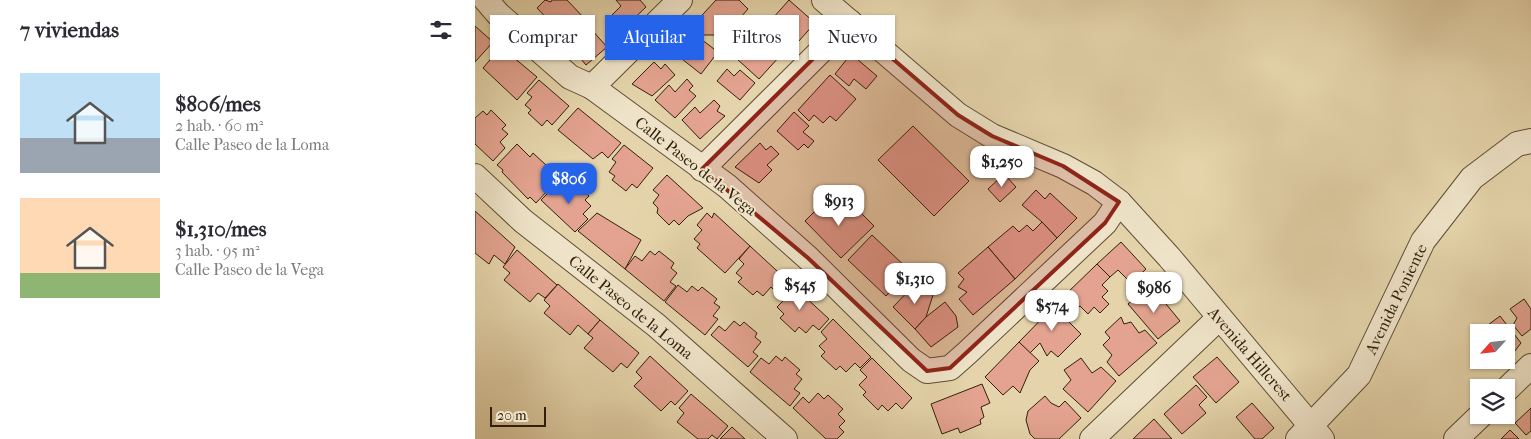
<!DOCTYPE html>
<html lang="es">
<head>
<meta charset="utf-8">
<style>
  :root { --surface:#fff; --page:#f2f2f3; --text:#2b2b33; --muted:#7c7c81; --accent:#2563eb }
  body { margin:0; font-family:"IM FELL French Canon",serif; background:var(--page); color:var(--text); height:100vh; display:flex; flex-direction:column; font-size:19px; white-space:nowrap }
  * { box-sizing:border-box; margin:0 }
  p { font-size:16px; color:var(--muted) }
  .icon { flex:none; width:28px; height:28px; fill:none; stroke:currentColor; stroke-width:2; stroke-linecap:round; stroke-linejoin:round }
  .map { position:relative; flex:1; overflow:hidden }
  .details { display:flex; flex-direction:column; background:var(--surface); width:475px }
  .details>* { flex:none }
  .hud { position:absolute; left:15px; top:15px; width:475px; height:45px; display:flex; gap:10px }
  .needle { width:32px; rotate:243deg }
  .buttons { position:absolute; left:995px; top:324px; display:grid; gap:10px }
  .buttons a { display:grid; place-items:center; width:45px; height:45px; border-radius:0px; background:var(--surface); box-shadow:0 1px 4px #0004; font-size:25px }
  .scale { position:absolute; left:15px; bottom:12px; width:56px; box-sizing:border-box; padding-left:5px; border:2px solid #31200a; border-top:0; font-size:14px; line-height:18px; white-space:nowrap; color:#31200a; -webkit-text-stroke:4px #eee3c8; paint-order:stroke }
  .price { position:absolute; translate:-50% -42px; padding:0 11px; border-radius:10px; background:#fff; color:#222; font-size:16px; line-height:32px; filter:drop-shadow(0 1px 2px #0008) }
  .price::after { content:''; position:absolute; left:50%; top:30px; width:15px; height:11px; margin-left:-8px; background:inherit; clip-path:polygon(0 0,100% 0,50% 100%) }
  .price.on { background:var(--accent); color:#fff }
  ul { padding:0; list-style:none }
  li { display:flex; align-items:center; gap:15px; height:125px; padding:0 20px }
  li span { display:grid; place-items:center; flex:none; width:140px; height:100px; border-radius:0px; color:#555 }
  li>.icon { margin-inline-start:auto }
  span .icon { width:60px; height:60px; fill:#fffc; stroke-width:1 }
  li b { font-size:21px }
  h2 { display:flex; justify-content:space-between; align-items:center; height:60px; padding:0 20px; font-size:21px }
  .pill { padding:0 18px; border-radius:0px; background:var(--surface); box-shadow:0 1px 4px #0004; font-size:18px; line-height:45px }
  .pill.on { background:var(--accent); color:#fff }
  main { display:flex; flex:1; min-height:0 }
  .map>svg:first-child { display:block }
</style>
</head>
<body>
<main>
<section class="details">
<h2>7 viviendas<svg class="icon" aria-label="filters" viewBox="0 0 24 24"><path d="M4 7h16M4 17h16"/><circle cx="9" cy="7" r="2"/><circle cx="15" cy="17" r="2"/></svg></h2>
<ul>
<li><span style="background:linear-gradient(#bfe0f5 65%,#9aa5b1 0)"><svg class="icon" aria-label="home" viewBox="0 0 24 24"><path d="M3 11l9-7 9 7M6 9v11h12V9"/></svg></span><div><b>$806/mes</b><p>2 hab. · 60 m²</p><p>Calle Paseo de la Loma</p></div></li>
<li><span style="background:linear-gradient(#ffd9b3 75%,#8fb573 0)"><svg class="icon" aria-label="home" viewBox="0 0 24 24"><path d="M3 11l9-7 9 7M6 9v11h12V9"/></svg></span><div><b>$1,310/mes</b><p>3 hab. · 95 m²</p><p>Calle Paseo de la Vega</p></div></li>
</ul>
</section>
<div class="map">
<svg width="1056" height="439" viewBox="0 0 1056 439">
  <rect width="100%" height="100%" fill="#e5d4ab"/>
  <filter id="stains"><feTurbulence type="fractalNoise" baseFrequency=".004" numOctaves="4"/><feColorMatrix values="0 0 0 0 .2 0 0 0 0 .09 0 0 0 0 .02 0 0 0 .5 -.17"/></filter>
  <radialGradient id="worn" r=".72"><stop offset=".6" stop-color="#630" stop-opacity="0"/><stop offset="1" stop-color="#630" stop-opacity=".3"/></radialGradient>
  <g fill="#e3a390" stroke="#31200a">
    <polygon points="70,0 76,2 77,0 92,0 110,19 101,28 106,33 95,43 62,8"/>
    <polygon points="141,0 165,0 171,7 149,28 137,15 146,6"/>
    <polygon points="241,0 264,0 273,9 253,32 249,28 242,35 229,35 218,25"/>
    <polygon points="314,0 340,23 323,42 297,19"/>
    <polygon points="293,25 315,45 284,79 262,59"/>
    <polygon points="0,26 18,42 0,62"/>
    <polygon points="116,29 132,47 111,65 96,47"/>
    <polygon points="214,30 243,52 226,74 193,48"/>
    <polygon points="26,47 62,77 42,100 8,68"/>
    <polygon points="376,54 402,76 391,89 379,79 374,86 360,74"/>
    <polygon points="179,62 186,69 190,64 200,75 177,96 157,84"/>
    <polygon points="252,69 259,76 265,70 280,83 265,100 242,81"/>
    <polygon points="355,75 381,99 361,121 355,116 348,123 339,115 334,121 323,110"/>
    <polygon points="212,79 218,86 214,90 221,96 200,118 180,100 194,85 200,92"/>
    <polygon points="64,80 94,106 77,125 72,120 67,126 53,113 56,110 50,105 57,97 52,93"/>
    <polygon points="239,100 245,106 242,111 250,116 225,139 207,120 220,107 225,113"/>
    <polygon points="103,108 146,143 133,158 127,152 118,159 83,130"/>
    <polygon points="16,110 31,125 27,129 33,134 25,142 30,148 18,161 0,144 0,118 8,111 12,115"/>
    <polygon points="319,112 334,126 328,132 339,141 333,148 329,144 323,150 302,131"/>
    <polygon points="438,126 494,181 459,216 403,160"/>
    <polygon points="285,143 291,150 296,146 304,154 292,165 297,170 284,183 260,167"/>
    <polygon points="42,144 55,157 58,153 72,166 69,170 75,176 67,184 73,190 61,203 55,197 53,199 27,172 28,170 22,165"/>
    <polygon points="149,145 178,168 162,188 157,184 151,191 137,180 140,176 134,172 141,162 137,159"/>
    <polygon points="529,174 541,187 525,202 513,189"/>
    <polygon points="192,175 228,208 213,216 204,225 199,220 194,225 182,213 183,208 178,203 184,195 178,190"/>
    <polygon points="90,182 95,186 99,182 114,196 110,200 116,206 108,214 113,219 100,232 66,200 78,188 81,191"/>
    <polygon points="561,190 570,199 575,193 602,218 582,238 567,222 547,205"/>
    <polygon points="352,199 369,216 379,206 399,226 366,258 330,221"/>
    <polygon points="0,211 40,247 30,264 19,255 14,264 0,253"/>
    <polygon points="122,213 166,240 150,269 103,231"/>
    <polygon points="232,213 237,218 239,213 275,246 250,273 222,248 225,244 219,239 227,230 222,225"/>
    <polygon points="567,222 582,238 540,279 513,247 538,226 544,232 552,225 558,231"/>
    <polygon points="397,235 435,271 411,296 373,260"/>
    <polygon points="646,242 671,269 656,283 643,270 635,277 622,264"/>
    <polygon points="275,246 314,282 303,294 296,287 288,296 282,291 278,295 263,282 267,278 261,273 269,264 264,259"/>
    <polygon points="513,247 540,279 498,315 484,299 492,292 483,287 489,279 483,273"/>
    <polygon points="42,250 82,285 70,298 63,293 55,302 29,280 35,273 28,267"/>
    <polygon points="175,251 180,255 184,251 199,263 196,268 202,273 195,282 201,286 189,301 150,269 160,256 167,261"/>
    <polygon points="622,264 635,277 627,285 633,291 627,297 634,304 625,313 619,307 613,314 605,306 600,310 588,297"/>
    <polygon points="314,282 354,319 344,330 338,325 331,333 324,327 320,332 305,318 309,314 302,307 309,300 303,294"/>
    <polygon points="441,283 446,291 453,287 458,295 451,317 440,329 418,307"/>
    <polygon points="83,284 125,320 113,334 103,325 95,335 69,313 75,306 69,300"/>
    <polygon points="203,285 212,292 217,286 223,291 227,287 242,299 239,303 245,307 238,316 243,319 230,335 190,302"/>
    <polygon points="667,292 674,300 682,293 705,321 683,339 653,304"/>
    <polygon points="1049,299 1056,309 1056,329 1047,336 1038,325 1042,318 1035,309"/>
    <polygon points="584,301 599,315 593,321 606,334 583,357 576,351 572,356 565,343 555,353 544,342"/>
    <polygon points="470,302 481,316 483,327 456,347 440,329 451,317"/>
    <polygon points="1025,316 1046,343 1027,368 1016,360 1031,360 1031,332 1007,332 1005,331"/>
    <polygon points="646,317 649,324 656,322 664,333 670,330 682,343 644,376 632,362 637,355 628,345 635,338 630,332"/>
    <polygon points="358,319 396,357 385,368 380,363 371,372 365,366 361,370 346,356 350,352 344,346 352,339 346,332"/>
    <polygon points="125,320 164,353 152,368 146,363 138,372 109,348 118,338 113,334"/>
    <polygon points="259,321 265,326 269,322 282,333 280,337 286,342 278,352 283,356 273,367 236,335 244,326 250,331"/>
    <polygon points="544,342 564,361 555,370 545,393 538,386 528,395 510,377"/>
    <polygon points="175,356 213,391 200,405 196,401 186,411 159,386 167,378 161,372"/>
    <polygon points="301,356 307,361 310,357 325,370 321,374 327,379 319,389 325,393 315,406 275,372 286,358 294,364"/>
    <polygon points="742,357 764,382 741,403 718,377"/>
    <polygon points="397,358 437,398 427,409 421,403 413,411 407,405 403,410 388,395 391,392 384,385 392,377 385,370"/>
    <polygon points="606,358 617,373 626,367 641,381 613,412 588,389 596,380 589,370"/>
    <polygon points="507,384 515,403 506,407 509,417 505,420 506,424 485,433 483,428 467,434 456,404"/>
    <polygon points="721,385 732,397 724,405 731,413 707,434 689,414"/>
    <polygon points="343,393 349,399 353,395 368,409 363,414 370,421 364,427 369,432 362,439 351,439 318,408 328,397 334,403"/>
    <polygon points="216,394 253,426 242,439 237,435 233,439 223,439 202,422 209,413 204,408"/>
    <polygon points="570,396 576,403 584,407 590,401 606,418 584,439 560,439 555,434 551,420 553,411"/>
    <polygon points="777,403 799,428 787,439 780,439 761,417"/>
    <polygon points="1056,408 1056,431 1051,435 1040,423"/>
    <polygon points="679,419 697,439 658,439"/>
    <polygon points="257,427 270,439 245,439"/>
    <polygon points="1035,430 1044,439 1026,439"/>
  </g>
  <g fill="none" stroke-linecap="round" stroke-linejoin="round">
    <g stroke="#5e4d32" stroke-width="26">
      <g id="minor">
        <polyline points="11,0 23,14 95,77 117,87 252,186 333,258 436,360 452,371 475,368 492,353 630,223 644,202"/>
        <polyline points="349,0 483,115 517,136 588,166 619,183 644,202 694,257 847,439"/>
        <polyline points="117,87 205,0"/>
        <polyline points="227,169 375,22"/>
        <polyline points="0,176 48,221 181,325 310,439"/>
        <polyline points="1031,390 1056,366"/>
        <polyline points="617,439 744,318"/>
        <polyline points="823,439 884,375 948,241 997,178 1042,144 1056,141"/>
        <polyline points="981,439 1006,415"/>
      </g>
    </g>
    <use href="#minor" stroke="#eee3c8" stroke-width="24"/>
  </g>
  <path fill="#8f2418" fill-opacity="0.2" stroke="#8f2418" stroke-width="4" stroke-linejoin="round" d="M 375,22 L 483,115 L 517,136 L 588,166 L 644,202 L 630,223 L 475,368 L 452,371 L 333,258 L 227,169 Z"/>
  <g text-anchor="middle" dominant-baseline="central" stroke-width="4" stroke-linejoin="round" paint-order="stroke">
    <g font-size="16" fill="#31200a" stroke="#eee3c8">
      <text transform="translate(221 166) rotate(38)">Calle Paseo de la Vega</text>
      <text transform="translate(921 299) rotate(-64)">Avenida Poniente</text>
      <text transform="translate(156 307) rotate(39)">Calle Paseo de la Loma</text>
      <text transform="translate(775 354) rotate(49)">Avenida Hillcrest</text>
    </g>
  </g>
  <rect width="100%" height="100%" filter="url(#stains)"/>
  <rect width="100%" height="100%" fill="url(#worn)"/>
</svg>
<div class="buttons">
<a><svg class="needle" viewBox="-14 -14 28 28"><path d="M0-13l5 13h-10z" fill="#e53935"/><path d="M0 13l5-13h-10z" fill="#7c7c81"/></svg></a>
<a><svg class="icon" aria-label="layers" viewBox="0 0 24 24"><path d="M12 4l9 5-9 5-9-5zM3 14l9 5 9-5"/></svg></a>
</div>
<div class="scale">20 m</div>
<b class="price" style="left:527px;top:188px">$1,250</b>
<b class="price on" style="left:94px;top:205px">$806</b>
<b class="price" style="left:364px;top:227px">$913</b>
<b class="price" style="left:440px;top:305px">$1,310</b>
<b class="price" style="left:325px;top:311px">$545</b>
<b class="price" style="left:679px;top:314px">$986</b>
<b class="price" style="left:577px;top:332px">$574</b>
<div class="hud">
<a class="pill">Comprar</a>
<a class="pill on">Alquilar</a>
<a class="pill">Filtros</a>
<a class="pill">Nuevo</a>
</div>
</div>
</main>
</body>
</html>
